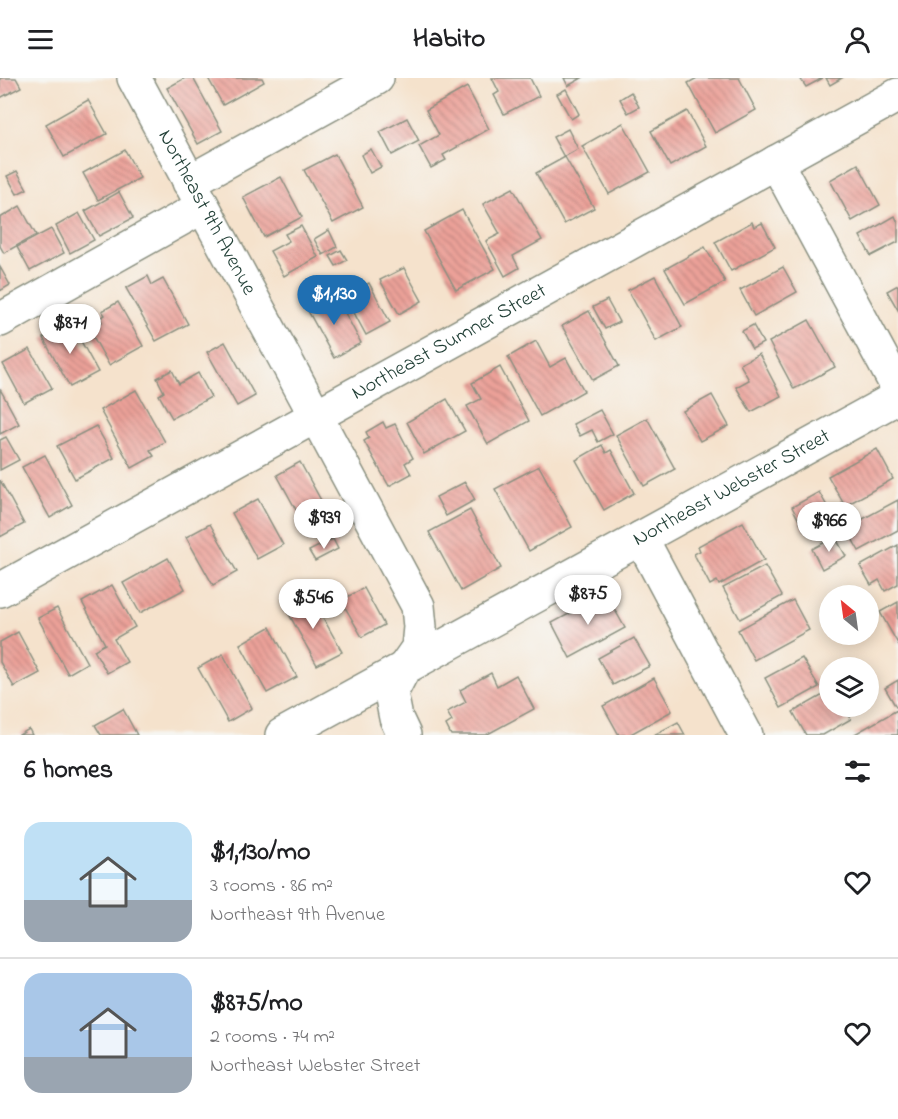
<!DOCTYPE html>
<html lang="en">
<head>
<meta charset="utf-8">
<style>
  :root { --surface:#fff; --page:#f6f6f6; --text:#202124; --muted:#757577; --line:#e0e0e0; --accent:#1f6fb2 }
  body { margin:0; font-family:"Indie Flower",sans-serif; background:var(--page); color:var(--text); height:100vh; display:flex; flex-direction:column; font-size:22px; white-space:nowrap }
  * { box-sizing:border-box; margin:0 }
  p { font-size:20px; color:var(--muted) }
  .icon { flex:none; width:33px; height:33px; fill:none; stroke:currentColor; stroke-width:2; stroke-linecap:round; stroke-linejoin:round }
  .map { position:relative; height:657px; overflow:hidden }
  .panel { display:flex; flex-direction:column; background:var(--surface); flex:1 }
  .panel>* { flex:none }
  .needle { width:39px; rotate:331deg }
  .tools { position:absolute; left:819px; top:507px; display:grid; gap:12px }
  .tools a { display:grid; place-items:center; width:60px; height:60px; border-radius:50%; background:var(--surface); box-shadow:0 3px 15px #0003; font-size:30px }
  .price { position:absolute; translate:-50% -51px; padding:0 14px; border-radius:21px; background:#fff; color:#222; font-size:20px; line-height:39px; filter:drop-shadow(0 2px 3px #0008) }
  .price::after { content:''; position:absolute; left:50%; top:36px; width:18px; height:14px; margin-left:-9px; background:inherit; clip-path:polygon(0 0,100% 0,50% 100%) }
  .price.selected { background:var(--accent); color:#fff }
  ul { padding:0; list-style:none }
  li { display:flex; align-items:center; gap:18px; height:150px; padding:0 24px }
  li+li { border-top:2px solid var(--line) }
  li span { display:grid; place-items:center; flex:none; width:168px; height:120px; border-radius:18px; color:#555 }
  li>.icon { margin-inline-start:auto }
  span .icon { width:72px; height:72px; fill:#fffc; stroke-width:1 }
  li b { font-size:26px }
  h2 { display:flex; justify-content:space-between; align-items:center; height:72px; padding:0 24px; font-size:26px }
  header { display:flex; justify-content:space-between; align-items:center; height:78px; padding:0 24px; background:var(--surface); font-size:27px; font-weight:700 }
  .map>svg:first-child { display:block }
</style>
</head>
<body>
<header><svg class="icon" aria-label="menu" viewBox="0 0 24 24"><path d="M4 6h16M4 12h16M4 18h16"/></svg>Habito<svg class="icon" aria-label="person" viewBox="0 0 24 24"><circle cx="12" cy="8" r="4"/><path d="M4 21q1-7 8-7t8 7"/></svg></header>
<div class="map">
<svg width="898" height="657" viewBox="0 0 898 657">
  <defs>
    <pattern id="building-back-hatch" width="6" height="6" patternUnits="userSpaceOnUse" patternTransform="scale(1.5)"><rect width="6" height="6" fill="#eca199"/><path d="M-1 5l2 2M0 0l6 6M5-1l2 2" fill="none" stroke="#bf847e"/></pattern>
  </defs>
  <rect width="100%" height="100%" fill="#f6f6f2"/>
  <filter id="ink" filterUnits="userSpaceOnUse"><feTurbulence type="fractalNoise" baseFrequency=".0167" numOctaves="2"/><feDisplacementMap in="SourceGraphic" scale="12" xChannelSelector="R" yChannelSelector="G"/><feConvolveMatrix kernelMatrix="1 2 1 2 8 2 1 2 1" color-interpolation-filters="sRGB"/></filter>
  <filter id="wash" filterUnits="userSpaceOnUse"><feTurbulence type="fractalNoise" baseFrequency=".008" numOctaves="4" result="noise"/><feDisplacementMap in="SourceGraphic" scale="24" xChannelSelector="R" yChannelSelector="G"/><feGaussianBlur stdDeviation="1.35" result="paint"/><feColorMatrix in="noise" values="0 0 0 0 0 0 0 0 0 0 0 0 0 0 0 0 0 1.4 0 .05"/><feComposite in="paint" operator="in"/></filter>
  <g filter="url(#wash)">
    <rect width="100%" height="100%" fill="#f5e2cc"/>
    <g id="blocks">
      <g fill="url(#building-back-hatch)">
        <polygon points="0,0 16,0 21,9 0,20"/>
        <polygon points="185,0 193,0 222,53 198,66 167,10"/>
        <polygon points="208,0 262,0 264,4 223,27"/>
        <polygon points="492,0 530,0 539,18 504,36 494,17 499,14"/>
        <polygon points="564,0 582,0 568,8"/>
        <polygon points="697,0 739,0 756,32 715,55 688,5"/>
        <polygon points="800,0 823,0 806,9"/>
        <polygon points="826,0 842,0 830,7"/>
        <polygon points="467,9 489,51 443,77 446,82 431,90 419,68 439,57 426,32"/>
        <polygon points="566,11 579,36 571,41 557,16"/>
        <polygon points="631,14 639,29 628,35 620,21"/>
        <polygon points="88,22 107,56 64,79 46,46"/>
        <polygon points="687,33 706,68 670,88 651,53"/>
        <polygon points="407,40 419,63 392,77 380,54"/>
        <polygon points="623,45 650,94 609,116 582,68"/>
        <polygon points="568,51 578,71 564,79 553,59"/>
        <polygon points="371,71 381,89 370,95 361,77"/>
        <polygon points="125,72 140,100 98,122 83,95"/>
        <polygon points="335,76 363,129 333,145 304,92"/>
        <polygon points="565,79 594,130 564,146 536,95"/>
        <polygon points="858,86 880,127 852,143 830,102"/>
        <polygon points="17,93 27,111 17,116 7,98"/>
        <polygon points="281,99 302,139 264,159 243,119"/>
        <polygon points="513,110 542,162 513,178 519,190 505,198 486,163 500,156 483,126"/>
        <polygon points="119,114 133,140 99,158 85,133"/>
        <polygon points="20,128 36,157 4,175 0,168 0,140"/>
        <polygon points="462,132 495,191 456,212 424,153"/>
        <polygon points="79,135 94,162 70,175 56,148"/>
        <polygon points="895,138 898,145 898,164 871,178 860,158"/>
        <polygon points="752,144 754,149 762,145 775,169 731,193 715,164"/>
        <polygon points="301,148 318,179 284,198 270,173 289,163 285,156"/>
        <polygon points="51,151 64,175 30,193 17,169"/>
        <polygon points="329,152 337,169 323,177 314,161"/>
        <polygon points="705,169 725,204 685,226 665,191"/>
        <polygon points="341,172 347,182 336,188 330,178"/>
        <polygon points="0,189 10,207 0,213"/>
        <polygon points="783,189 797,214 754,238 740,212"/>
        <polygon points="404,190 422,223 399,236 380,202"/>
        <polygon points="148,198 152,207 163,201 188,246 156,263 126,210"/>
        <polygon points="655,198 682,249 656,263 628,212"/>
        <polygon points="369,205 390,244 366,257 345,218"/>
        <polygon points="898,207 898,232 887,213"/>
        <polygon points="335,216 361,265 334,280 307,231"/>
        <polygon points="607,222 619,244 605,251 593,229"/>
        <polygon points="118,224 143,268 109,287 89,251 102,244 100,240 105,237 102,233"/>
        <polygon points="589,233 619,288 593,302 562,248"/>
        <polygon points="809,242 835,289 794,311 769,264"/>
        <polygon points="71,245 98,294 70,309 43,260"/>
        <polygon points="753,247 763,265 752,271 742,253"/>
        <polygon points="536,263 550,289 566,280 584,313 540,338 508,279"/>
        <polygon points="225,264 255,318 237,328 207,274"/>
        <polygon points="30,271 52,310 24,325 3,286"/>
        <polygon points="759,276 781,318 751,334 736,309 749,302 740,286"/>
        <polygon points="500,289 529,343 488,366 467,328 481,321 472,305"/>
        <polygon points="172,292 179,306 198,295 211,319 172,340 159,317 164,314 157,300"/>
        <polygon points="0,311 19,346 0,356"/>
        <polygon points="136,312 165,364 150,372 154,378 132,390 100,332"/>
        <polygon points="712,317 729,348 700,363 683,333"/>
        <polygon points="447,321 465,353 424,376 407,344"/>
        <polygon points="600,332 613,356 598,364 592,352 580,358 573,346"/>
        <polygon points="647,340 675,391 644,408 616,357"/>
        <polygon points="383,344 386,350 395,346 413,380 405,385 411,396 389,408 364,363 369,360 366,354"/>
        <polygon points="96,348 114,380 75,401 57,368"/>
        <polygon points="6,359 19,382 0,392 0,362"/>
        <polygon points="602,367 606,375 611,372 634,415 604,432 576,382"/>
        <polygon points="877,371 893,401 845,428 828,398"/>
        <polygon points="45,377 72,427 50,440 22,389"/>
        <polygon points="300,384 323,426 300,439 277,397"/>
        <polygon points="539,388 572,449 529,473 495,411"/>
        <polygon points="0,402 24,446 0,459"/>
        <polygon points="465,404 475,422 446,438 436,419"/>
        <polygon points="819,414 832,437 804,452 792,429"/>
        <polygon points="258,421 283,467 257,481 232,435"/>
        <polygon points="898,422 898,452 859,473 846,450"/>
        <polygon points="470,432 501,490 461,513 429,454"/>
        <polygon points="743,444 764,482 719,507 717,503 710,507 694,476 700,473 698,468"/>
        <polygon points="210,446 237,494 213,507 186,459"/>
        <polygon points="835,459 846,478 822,491 812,471"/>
        <polygon points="333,461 338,471 315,483 309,473"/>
        <polygon points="898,467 898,506 885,513 879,502 871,507 860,488"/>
        <polygon points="168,480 185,511 140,535 123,505"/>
        <polygon points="765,488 782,518 740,541 723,510"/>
        <polygon points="112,507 135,549 114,561 127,584 107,595 94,572 105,566 82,524"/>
        <polygon points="364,510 384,547 362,559 341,522"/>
        <polygon points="310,516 342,574 317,587 285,529"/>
        <polygon points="606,516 625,550 570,580 552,545"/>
        <polygon points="793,522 809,552 754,582 738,552"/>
        <polygon points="898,524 898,566 880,534"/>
        <polygon points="57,530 87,585 68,596 38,540"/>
        <polygon points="270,549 297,599 267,615 240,566"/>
        <polygon points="18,554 40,595 14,609 0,584 0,564"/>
        <polygon points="634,560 650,588 613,607 598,580"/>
        <polygon points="223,576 252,630 228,644 198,590"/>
        <polygon points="802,580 819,609 781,630 765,600"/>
        <polygon points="491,595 497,608 516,597 534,631 486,657 451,657 446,647 452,643 447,634 466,624 460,612"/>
        <polygon points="654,600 672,633 629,657 619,657 603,628"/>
        <polygon points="898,602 898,628 896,629 885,610"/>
        <polygon points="830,613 830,628 844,628 851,641 823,657 806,657 793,634"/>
        <polygon points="123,631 137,657 101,657 95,647"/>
        <polygon points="897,632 898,657 853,657"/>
        <polygon points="678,644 685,657 654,657"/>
        <polygon points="29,651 32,657 19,657"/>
      </g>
    </g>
  </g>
  <g filter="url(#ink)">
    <use href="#blocks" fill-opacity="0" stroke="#8a9080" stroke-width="1.5"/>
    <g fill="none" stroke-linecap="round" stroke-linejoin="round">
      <g stroke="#8a9080" stroke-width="36">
        <g id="minor">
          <path id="s1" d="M 134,0 L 418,528 L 420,549 L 418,570 L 404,590 L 391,615 L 396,640 L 404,657"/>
          <polyline points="776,84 898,310"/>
          <polyline points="189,104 377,0"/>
          <polyline points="0,242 202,129"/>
          <polyline points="641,460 746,657"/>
          <path id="s2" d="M 0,512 L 898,17"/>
          <path id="s3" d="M 282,657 L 898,319"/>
        </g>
      </g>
      <use href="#minor" stroke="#fff" stroke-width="33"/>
    </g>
  </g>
  <g text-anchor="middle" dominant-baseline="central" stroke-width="6" stroke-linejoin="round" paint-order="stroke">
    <g font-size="21" fill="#1f3d34" stroke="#f6f6f2">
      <text stroke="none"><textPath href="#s1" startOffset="153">Northeast 9th Avenue</textPath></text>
      <text stroke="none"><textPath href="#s2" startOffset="513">Northeast Sumner Street</textPath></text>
      <text stroke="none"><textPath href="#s3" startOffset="513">Northeast Webster Street</textPath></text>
    </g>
  </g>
</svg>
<div class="tools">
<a><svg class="needle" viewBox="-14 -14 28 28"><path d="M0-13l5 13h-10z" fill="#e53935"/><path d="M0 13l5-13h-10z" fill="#757577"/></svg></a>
<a><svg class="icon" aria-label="layers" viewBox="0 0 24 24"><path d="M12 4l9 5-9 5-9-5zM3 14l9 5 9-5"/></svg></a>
</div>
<b class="price selected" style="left:334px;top:248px">$1,130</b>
<b class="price" style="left:70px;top:277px">$871</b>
<b class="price" style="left:324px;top:472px">$939</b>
<b class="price" style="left:829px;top:475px">$966</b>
<b class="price" style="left:588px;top:548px">$875</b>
<b class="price" style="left:313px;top:552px">$546</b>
</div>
<section class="panel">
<h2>6 homes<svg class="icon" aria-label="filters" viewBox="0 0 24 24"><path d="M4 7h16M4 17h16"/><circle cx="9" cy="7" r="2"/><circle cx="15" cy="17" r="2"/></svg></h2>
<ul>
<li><span style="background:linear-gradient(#bfe0f5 65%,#9aa5b1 0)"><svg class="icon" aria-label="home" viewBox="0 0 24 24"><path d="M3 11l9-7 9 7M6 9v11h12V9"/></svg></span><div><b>$1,130/mo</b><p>3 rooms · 86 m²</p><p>Northeast 9th Avenue</p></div><svg class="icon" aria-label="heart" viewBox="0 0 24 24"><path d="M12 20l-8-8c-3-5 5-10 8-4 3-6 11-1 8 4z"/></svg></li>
<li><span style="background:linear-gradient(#a9c7e8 70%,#9aa5b1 0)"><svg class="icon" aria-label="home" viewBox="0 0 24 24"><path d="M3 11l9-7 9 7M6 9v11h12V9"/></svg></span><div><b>$875/mo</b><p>2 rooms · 74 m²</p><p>Northeast Webster Street</p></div><svg class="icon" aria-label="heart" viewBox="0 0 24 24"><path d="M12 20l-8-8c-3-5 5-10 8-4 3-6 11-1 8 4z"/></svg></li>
</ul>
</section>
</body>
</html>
